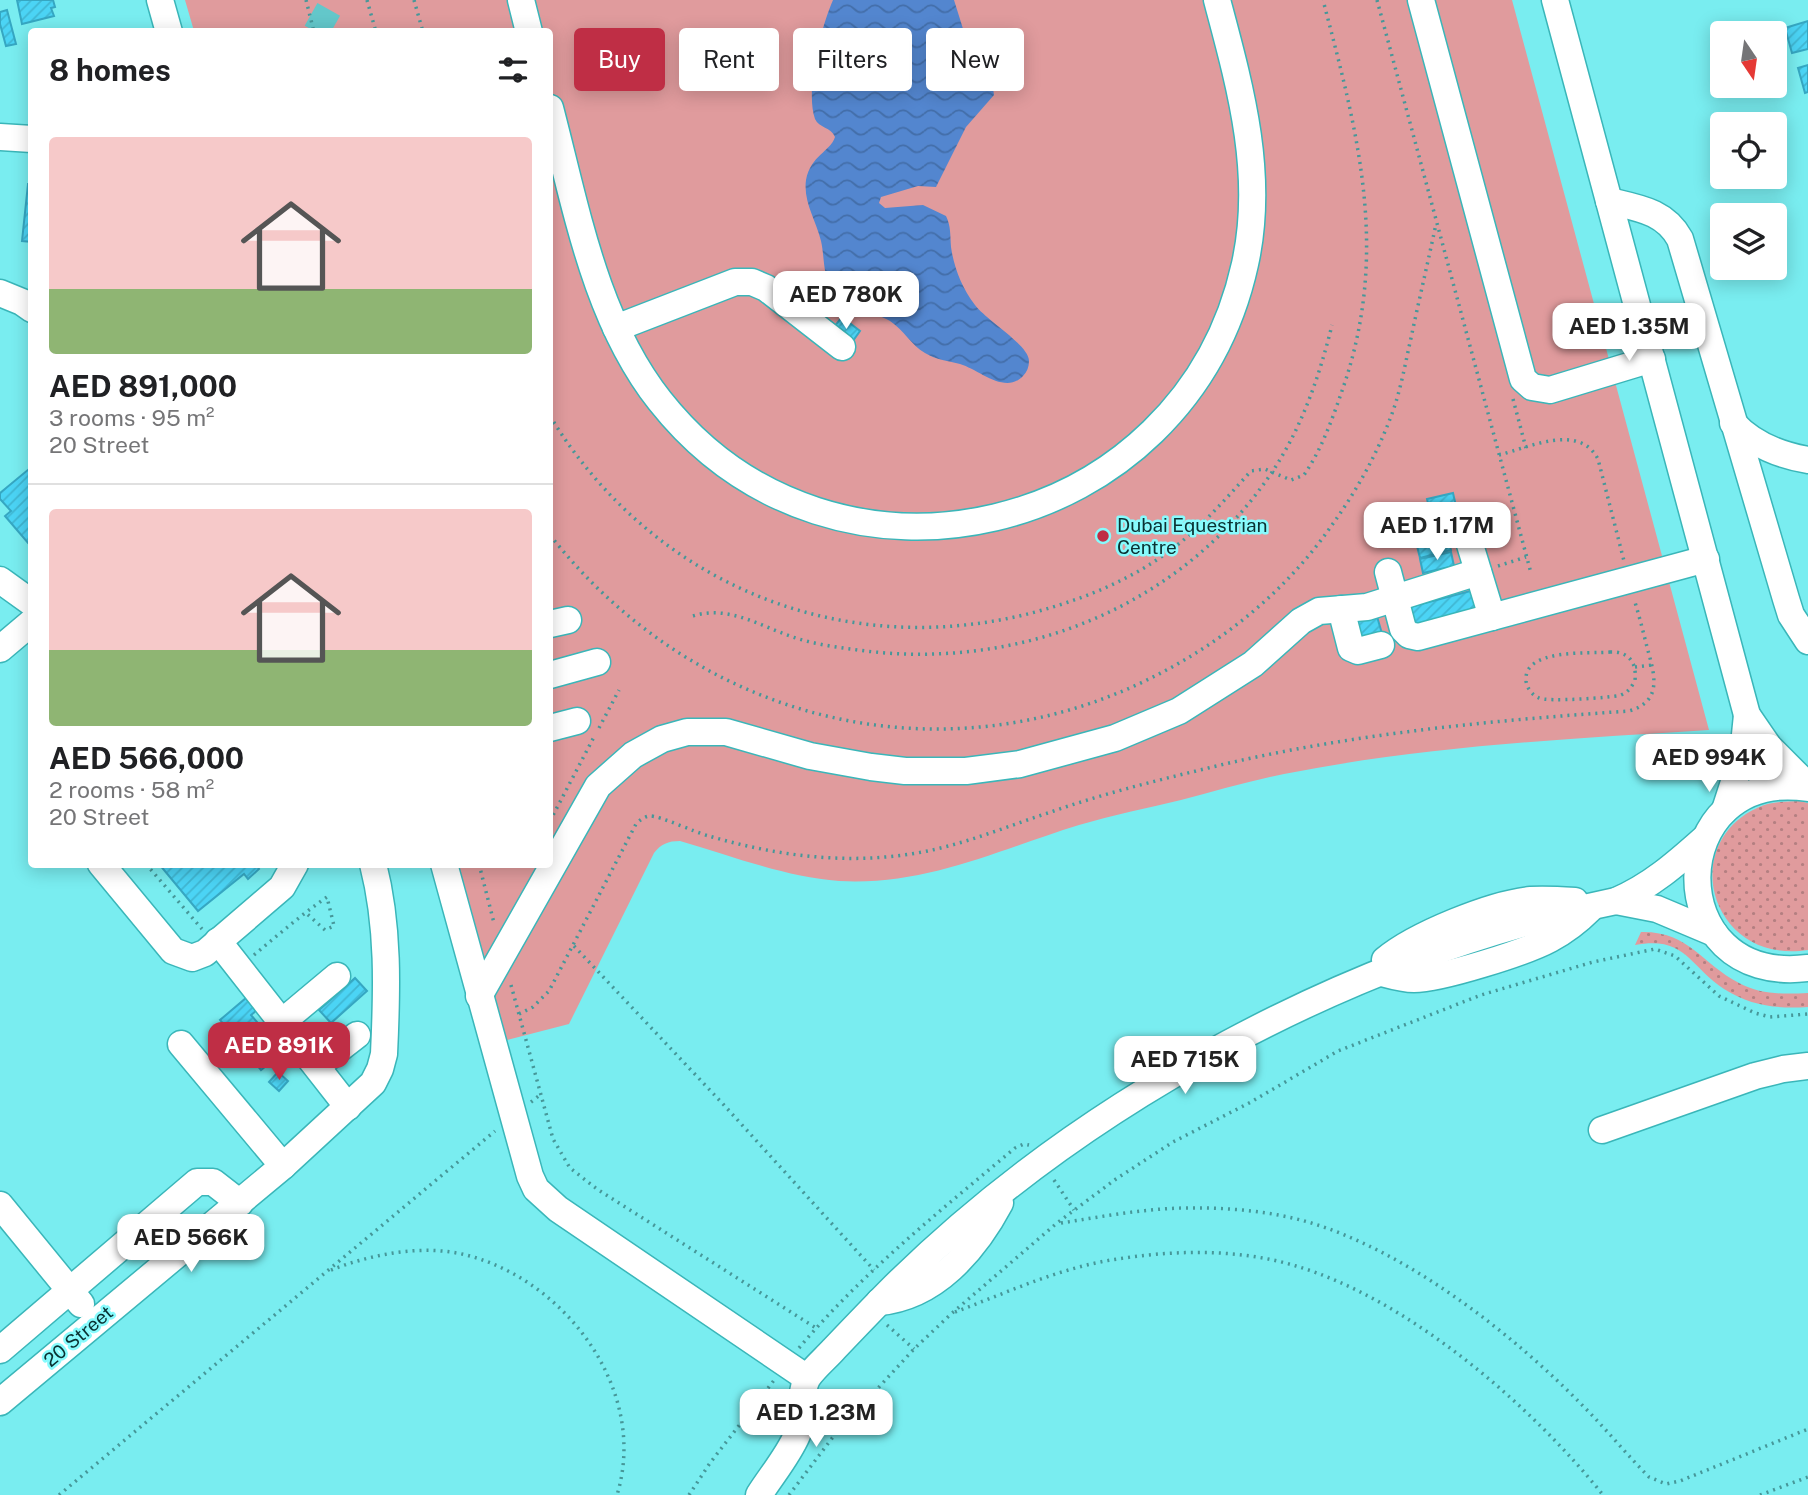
<!DOCTYPE html>
<html lang="en">
<head>
<meta charset="utf-8">
<style>
  :root { --surface:#fff; --page:#f2f2f2; --text:#202124; --muted:#757577; --line:#e0e0e0; --accent:#bf2e45 }
  body { margin:0; font-family:"Public Sans",sans-serif; background:var(--page); color:var(--text); height:100vh; display:flex; flex-direction:column; font-size:26px; white-space:nowrap }
  * { box-sizing:border-box; margin:0 }
  p { font-size:23px; color:var(--muted) }
  .icon { flex:none; width:38px; height:38px; fill:none; stroke:currentColor; stroke-width:2; stroke-linecap:round; stroke-linejoin:round }
  .map { position:relative; flex:1; overflow:hidden }
  .side { position:absolute; left:28px; top:28px; width:525px; height:840px; display:flex; flex-direction:column; background:var(--surface); border-radius:7px; box-shadow:0 4px 18px #0003 }
  .side>* { flex:none }
  .top-card { position:absolute; left:574px; top:28px; width:665px; height:63px; display:flex; gap:14px }
  .needle { width:46px; rotate:167deg }
  .fabs { position:absolute; left:1710px; top:21px; display:grid; gap:14px }
  .fabs a { display:grid; place-items:center; width:77px; height:77px; border-radius:7px; background:var(--surface); box-shadow:0 4px 18px #0003; font-size:35px }
  .price { position:absolute; translate:-50% -60px; padding:0 16px; border-radius:14px; background:#fff; color:#222; font-size:23px; line-height:46px; filter:drop-shadow(0 2px 4px #0008) }
  .price::after { content:''; position:absolute; left:50%; top:42px; width:21px; height:16px; margin-left:-10px; background:inherit; clip-path:polygon(0 0,100% 0,50% 100%) }
  .price.selected { background:var(--accent); color:#fff }
  ul { padding:0; list-style:none }
  li { display:grid; align-content:center; gap:14px; height:371px; padding:0 21px }
  li+li { border-top:2px solid var(--line) }
  li span { display:grid; place-items:center; height:217px; border-radius:7px; color:#555 }
  li>.icon { margin-inline-start:auto }
  span .icon { width:126px; height:126px; fill:#fffc; stroke-width:1 }
  li b { font-size:30px }
  h2 { display:flex; justify-content:space-between; align-items:center; height:84px; padding:0 21px; font-size:30px }
  .tag { padding:0 24px; border-radius:7px; background:var(--surface); box-shadow:0 4px 18px #0003; font-size:24px; line-height:63px }
  .tag.selected { background:var(--accent); color:#fff }
  .map>svg:first-child { display:block }
</style>
</head>
<body>
<div class="map">
<svg width="1808" height="1495" viewBox="0 0 1808 1495">
  <defs>
    <pattern id="grass-dots" width="8" height="8" patternUnits="userSpaceOnUse" patternTransform="scale(1.75)"><rect width="8" height="8" fill="#e09b9d"/><path d="M2 2h.1M6 6h.1" fill="none" stroke="#b47f81" stroke-width="1.8" stroke-linecap="round"/></pattern>
    <pattern id="water-waves" width="16" height="10" patternUnits="userSpaceOnUse" patternTransform="scale(1.75)"><rect width="16" height="10" fill="#5386cf"/><path d="M0 5q4-4 8 0t8 0" fill="none" stroke="#436ea9"/></pattern>
    <pattern id="building-hatch" width="6" height="6" patternUnits="userSpaceOnUse" patternTransform="scale(1.75)"><rect width="6" height="6" fill="#4bd4f5"/><path d="M-1 1l2-2M0 6l6-6M5 7l2-2" fill="none" stroke="#40b6d2"/></pattern>
  </defs>
  <rect width="100%" height="100%" fill="#79edf0"/>
  <g fill="url(#grass-dots)">
    <path d="M 1799,801 L 1808,803 L 1808,950 C 1711,965 1677,845 1757,808 C 1771,801 1785,802 1799,801 Z"/>
    <path d="M 1641,932 C 1689,931 1702,964 1739,983 C 1761,995 1784,994 1808,993 L 1808,1007 C 1777,1009 1751,1006 1724,989 C 1688,965 1686,936 1635,945 Z"/>
  </g>
  <path fill="#e09b9d" d="M 185,0 L 1512,0 L 1709,730 C 1566,739 1425,746 1284,774 C 1249,781 1215,791 1181,800 C 1147,808 1113,815 1079,825 C 998,850 926,886 839,881 C 785,877 732,856 680,841 C 668,841 661,844 654,853 L 569,1024 L 503,1041 L 456,865 L 550,864 L 550,32 L 194,31 Z"/>
  <path fill="url(#water-waves)" d="M 833,0 L 954,0 L 969,48 L 993,88 L 994,95 L 966,127 L 936,187 L 918,186 L 881,197 L 879,203 L 885,208 L 923,205 L 946,216 C 951,226 950,235 951,247 C 954,268 962,288 975,305 C 986,320 1029,345 1029,361 C 1029,367 1027,372 1023,376 C 1005,395 980,370 960,364 C 949,361 936,360 925,353 C 911,345 904,330 890,321 C 874,312 845,305 834,292 C 822,277 825,258 821,241 C 816,220 803,202 806,180 C 811,155 830,152 835,137 C 831,127 819,128 815,119 C 805,91 821,27 833,0 Z"/>
  <g fill="url(#building-hatch)" stroke="#36a7c2" stroke-width="2">
    <polygon points="17,0 53,0 55,7 51,8 54,16 22,24"/>
    <polygon points="7,10 16,44 6,46 0,24 0,12"/>
    <polygon points="1808,21 1808,49 1792,53 1785,28"/>
    <polygon points="1808,65 1808,92 1805,93 1798,68"/>
    <polygon points="28,184 32,184 32,242 22,241"/>
    <polygon points="842,317 860,331 850,345 831,331"/>
    <polygon points="29,469 32,472 32,540 28,543 5,516 11,511 0,499 0,493"/>
    <polygon points="1453,493 1459,519 1433,525 1427,499"/>
    <polygon points="1445,527 1451,550 1420,558 1414,534"/>
    <polygon points="1451,552 1454,566 1423,573 1420,559"/>
    <polygon points="1478,589 1485,614 1417,632 1410,607"/>
    <polygon points="1376,613 1383,637 1357,645 1350,620"/>
    <polygon points="159,864 255,864 259,869 248,879 244,874 198,911"/>
    <polygon points="355,978 367,991 331,1023 319,1010"/>
    <polygon points="246,998 257,1010 251,1015 268,1035 273,1030 288,1048 261,1070 220,1020"/>
    <polygon points="278,1072 288,1081 279,1091 269,1082"/>
  </g>
  <g fill="none" stroke-linecap="round" stroke-linejoin="round">
    <polyline stroke="#63c7ca" stroke-width="26" stroke-dasharray="26 13" stroke-linecap="butt" points="316,32 334,0"/>
    <g stroke="#3ab6b9" stroke-width="29">
      <g id="minor">
        <polyline points="160,0 169,32"/>
        <polyline points="521,0 529,32"/>
        <polyline points="1421,0 1523,379 1532,387 1550,390 1652,359"/>
        <polyline points="1555,0 1747,715 1769,747 1808,786"/>
        <path d="M 550,108 C 576,207 595,319 660,401 C 834,621 1185,537 1245,264 C 1265,174 1240,86 1217,0"/>
        <polyline points="0,137 32,139"/>
        <path d="M 1609,201 C 1638,208 1665,211 1680,239 L 1786,599 L 1791,615 L 1808,641"/>
        <polyline points="0,293 22,302 32,309"/>
        <polyline points="616,328 735,282 752,282 766,288 842,347"/>
        <path d="M 1733,423 C 1753,445 1779,455 1808,460"/>
        <polyline points="1464,525 1492,617"/>
        <polyline points="1388,572 1403,629 1409,635 1418,637 1706,559"/>
        <polyline points="0,580 32,603"/>
        <polyline points="1341,609 1351,648 1358,651 1381,645"/>
        <polyline points="550,624 568,620"/>
        <polyline points="0,649 32,622"/>
        <polyline points="550,675 597,662"/>
        <polyline points="550,728 577,721"/>
        <path d="M 1808,788 C 1663,766 1658,987 1808,968"/>
        <polyline points="1725,810 1743,754 1747,715"/>
        <polyline points="101,864 173,951 192,958 205,953 282,887 295,864"/>
        <polyline points="444,864 530,1176 536,1189 558,1209 807,1378"/>
        <polyline points="1616,901 1657,909 1714,933"/>
        <polyline points="218,941 348,1107"/>
        <path d="M 1385,960 C 1415,935 1491,904 1531,900 C 1545,899 1560,900 1575,901"/>
        <path d="M 1382,973 C 1393,976 1403,979 1414,979 C 1441,979 1526,952 1550,939 C 1565,931 1578,921 1590,909"/>
        <polyline points="479,996 598,786 633,755 662,739 687,732 726,732 810,756 871,767 905,771 966,771 1020,764 1115,738 1179,711 1253,664 1301,621 1319,611 1367,607 1478,572"/>
        <polyline points="282,1022 337,976"/>
        <polyline points="181,1044 283,1166"/>
        <polyline points="317,1066 357,1035"/>
        <polyline points="1602,1130 1755,1076 1783,1069 1808,1066"/>
        <polyline points="0,1205 81,1304"/>
        <path d="M 879,1302 C 935,1297 975,1250 1000,1203"/>
        <polyline points="0,1350 197,1182 213,1182 240,1203"/>
        <path d="M 0,1402 L 283,1166 L 373,1083 L 380,1069 L 384,1054 C 387,990 389,926 373,864"/>
        <path d="M 759,1495 C 771,1476 788,1456 797,1435 C 804,1419 799,1391 808,1377 C 815,1367 826,1358 834,1349 C 854,1328 874,1307 895,1286 C 1085,1099 1355,954 1616,901 C 1651,886 1677,863 1705,838"/>
      </g>
    </g>
    <g stroke="#469799" stroke-width="3.5" stroke-dasharray="2 5" stroke-linecap="butt">
      <polyline points="306,0 314,32"/>
      <polyline points="367,0 376,32"/>
      <polyline points="414,0 423,32"/>
      <polyline points="1377,0 1531,573"/>
      <polyline points="1513,399 1526,448"/>
      <path d="M 550,416 C 653,586 846,664 1039,611 C 1079,600 1120,584 1155,561 C 1194,536 1221,504 1251,471 L 1265,469 L 1291,480 L 1304,475 C 1322,449 1333,417 1343,388 C 1390,251 1358,134 1323,0"/>
      <path d="M 1499,455 C 1530,447 1579,423 1598,459 L 1624,561"/>
      <path d="M 550,535 C 690,714 922,780 1132,687 C 1212,651 1282,597 1332,525 C 1358,489 1381,447 1395,405 C 1402,383 1406,360 1411,338 C 1419,300 1428,262 1436,224"/>
      <polyline points="1498,566 1526,557"/>
      <path d="M 693,616 C 730,604 765,629 799,639 C 816,644 834,647 851,649 C 1008,673 1169,614 1263,485 C 1298,438 1318,382 1332,325"/>
      <path d="M 1610,652 C 1628,651 1637,662 1635,680 C 1632,687 1628,692 1621,695 C 1610,698 1547,702 1539,698 C 1532,695 1527,688 1526,681 C 1523,648 1589,654 1610,652 Z"/>
      <polyline points="1635,667 1652,665"/>
      <polyline points="599,728 619,690"/>
      <polyline points="550,821 595,735"/>
      <polyline points="146,864 202,929"/>
      <polyline points="479,864 494,923"/>
      <polyline points="574,946 723,1104 874,1270"/>
      <path d="M 254,955 C 278,935 301,915 327,897 L 334,926 L 325,930 L 305,912"/>
      <polyline points="511,985 553,1139 570,1168 597,1189 816,1328"/>
      <path d="M 519,1014 L 533,1007 L 549,991 L 636,824 C 640,820 644,817 649,816 C 659,815 696,833 709,836 C 777,856 847,865 917,853 C 963,845 1005,827 1048,813 C 1096,796 1146,783 1196,771 C 1338,735 1483,721 1629,711 C 1664,701 1654,673 1647,647 C 1643,631 1639,615 1634,599"/>
      <polyline points="531,1102 540,1095"/>
      <polyline points="1054,1180 1074,1210"/>
      <path d="M 1061,1223 C 1106,1216 1152,1207 1198,1208 C 1235,1208 1273,1212 1308,1222 C 1407,1251 1513,1334 1584,1407 C 1607,1430 1627,1455 1649,1477 L 1666,1484 L 1680,1481 L 1808,1429"/>
      <path d="M 331,1270 C 372,1254 423,1244 466,1255 C 566,1280 649,1391 617,1495"/>
      <path d="M 955,1312 C 1006,1293 1057,1269 1111,1260 C 1171,1250 1237,1248 1296,1266 C 1408,1299 1531,1405 1603,1495"/>
      <polyline points="887,1325 914,1349"/>
      <path d="M 799,1348 C 862,1273 940,1211 1015,1148 L 1024,1144 L 1029,1145"/>
      <polyline points="59,1495 495,1131"/>
      <polyline points="689,1495 710,1463 775,1379"/>
      <polyline points="789,1495 833,1437 914,1349 951,1314 1057,1223 1116,1179 1173,1142 1251,1102 1338,1051 1481,995 1593,962 1655,949 1675,956 1719,996 1755,1013 1770,1017 1808,1014"/>
      <polyline points="1760,1495 1808,1477"/>
    </g>
    <use href="#minor" stroke="#fff" stroke-width="26"/>
  </g>
  <circle fill="#bf2e45" stroke="#87fbfd" stroke-width="2.5" cx="1103" cy="536" r="7"/>
  <g text-anchor="middle" dominant-baseline="central" stroke-width="5" stroke-linejoin="round" paint-order="stroke">
    <g font-size="19" fill="#0a3132" stroke="#87fbfd" text-anchor="start">
      <text x="1117" y="525">Dubai Equestrian<tspan x="1117" dy="22">Centre</tspan></text>
    </g>
    <g font-size="19" fill="#0a3132" stroke="#87fbfd">
      <text transform="translate(78 1336) rotate(-40)">20 Street</text>
    </g>
  </g>
</svg>
<div class="fabs">
<a><svg class="needle" viewBox="-14 -14 28 28"><path d="M0-13l5 13h-10z" fill="#e53935"/><path d="M0 13l5-13h-10z" fill="#757577"/></svg></a>
<a><svg class="icon" aria-label="locate" viewBox="0 0 24 24"><circle cx="12" cy="12" r="6"/><path d="M12 2v4M12 18v4M2 12h4M18 12h4"/></svg></a>
<a><svg class="icon" aria-label="layers" viewBox="0 0 24 24"><path d="M12 4l9 5-9 5-9-5zM3 14l9 5 9-5"/></svg></a>
</div>
<b class="price" style="left:846px;top:331px">AED 780K</b>
<b class="price" style="left:1629px;top:363px">AED 1.35M</b>
<b class="price" style="left:1437px;top:562px">AED 1.17M</b>
<b class="price" style="left:1709px;top:794px">AED 994K</b>
<b class="price selected" style="left:279px;top:1082px">AED 891K</b>
<b class="price" style="left:1185px;top:1096px">AED 715K</b>
<b class="price" style="left:191px;top:1274px">AED 566K</b>
<b class="price" style="left:816px;top:1449px">AED 1.23M</b>
<div class="top-card">
<a class="tag selected">Buy</a>
<a class="tag">Rent</a>
<a class="tag">Filters</a>
<a class="tag">New</a>
</div>
<section class="side">
<h2>8 homes<svg class="icon" aria-label="filters" viewBox="0 0 24 24"><path d="M4 7h16M4 17h16"/><circle cx="9" cy="7" r="2"/><circle cx="15" cy="17" r="2"/></svg></h2>
<ul>
<li><span style="background:linear-gradient(#f6c9c9 70%,#8fb573 0)"><svg class="icon" aria-label="home" viewBox="0 0 24 24"><path d="M3 11l9-7 9 7M6 9v11h12V9"/></svg></span><div><b>AED 891,000</b><p>3 rooms · 95 m²</p><p>20 Street</p></div></li>
<li><span style="background:linear-gradient(#f6c9c9 65%,#8fb573 0)"><svg class="icon" aria-label="home" viewBox="0 0 24 24"><path d="M3 11l9-7 9 7M6 9v11h12V9"/></svg></span><div><b>AED 566,000</b><p>2 rooms · 58 m²</p><p>20 Street</p></div></li>
</ul>
</section>
</div>
</body>
</html>
